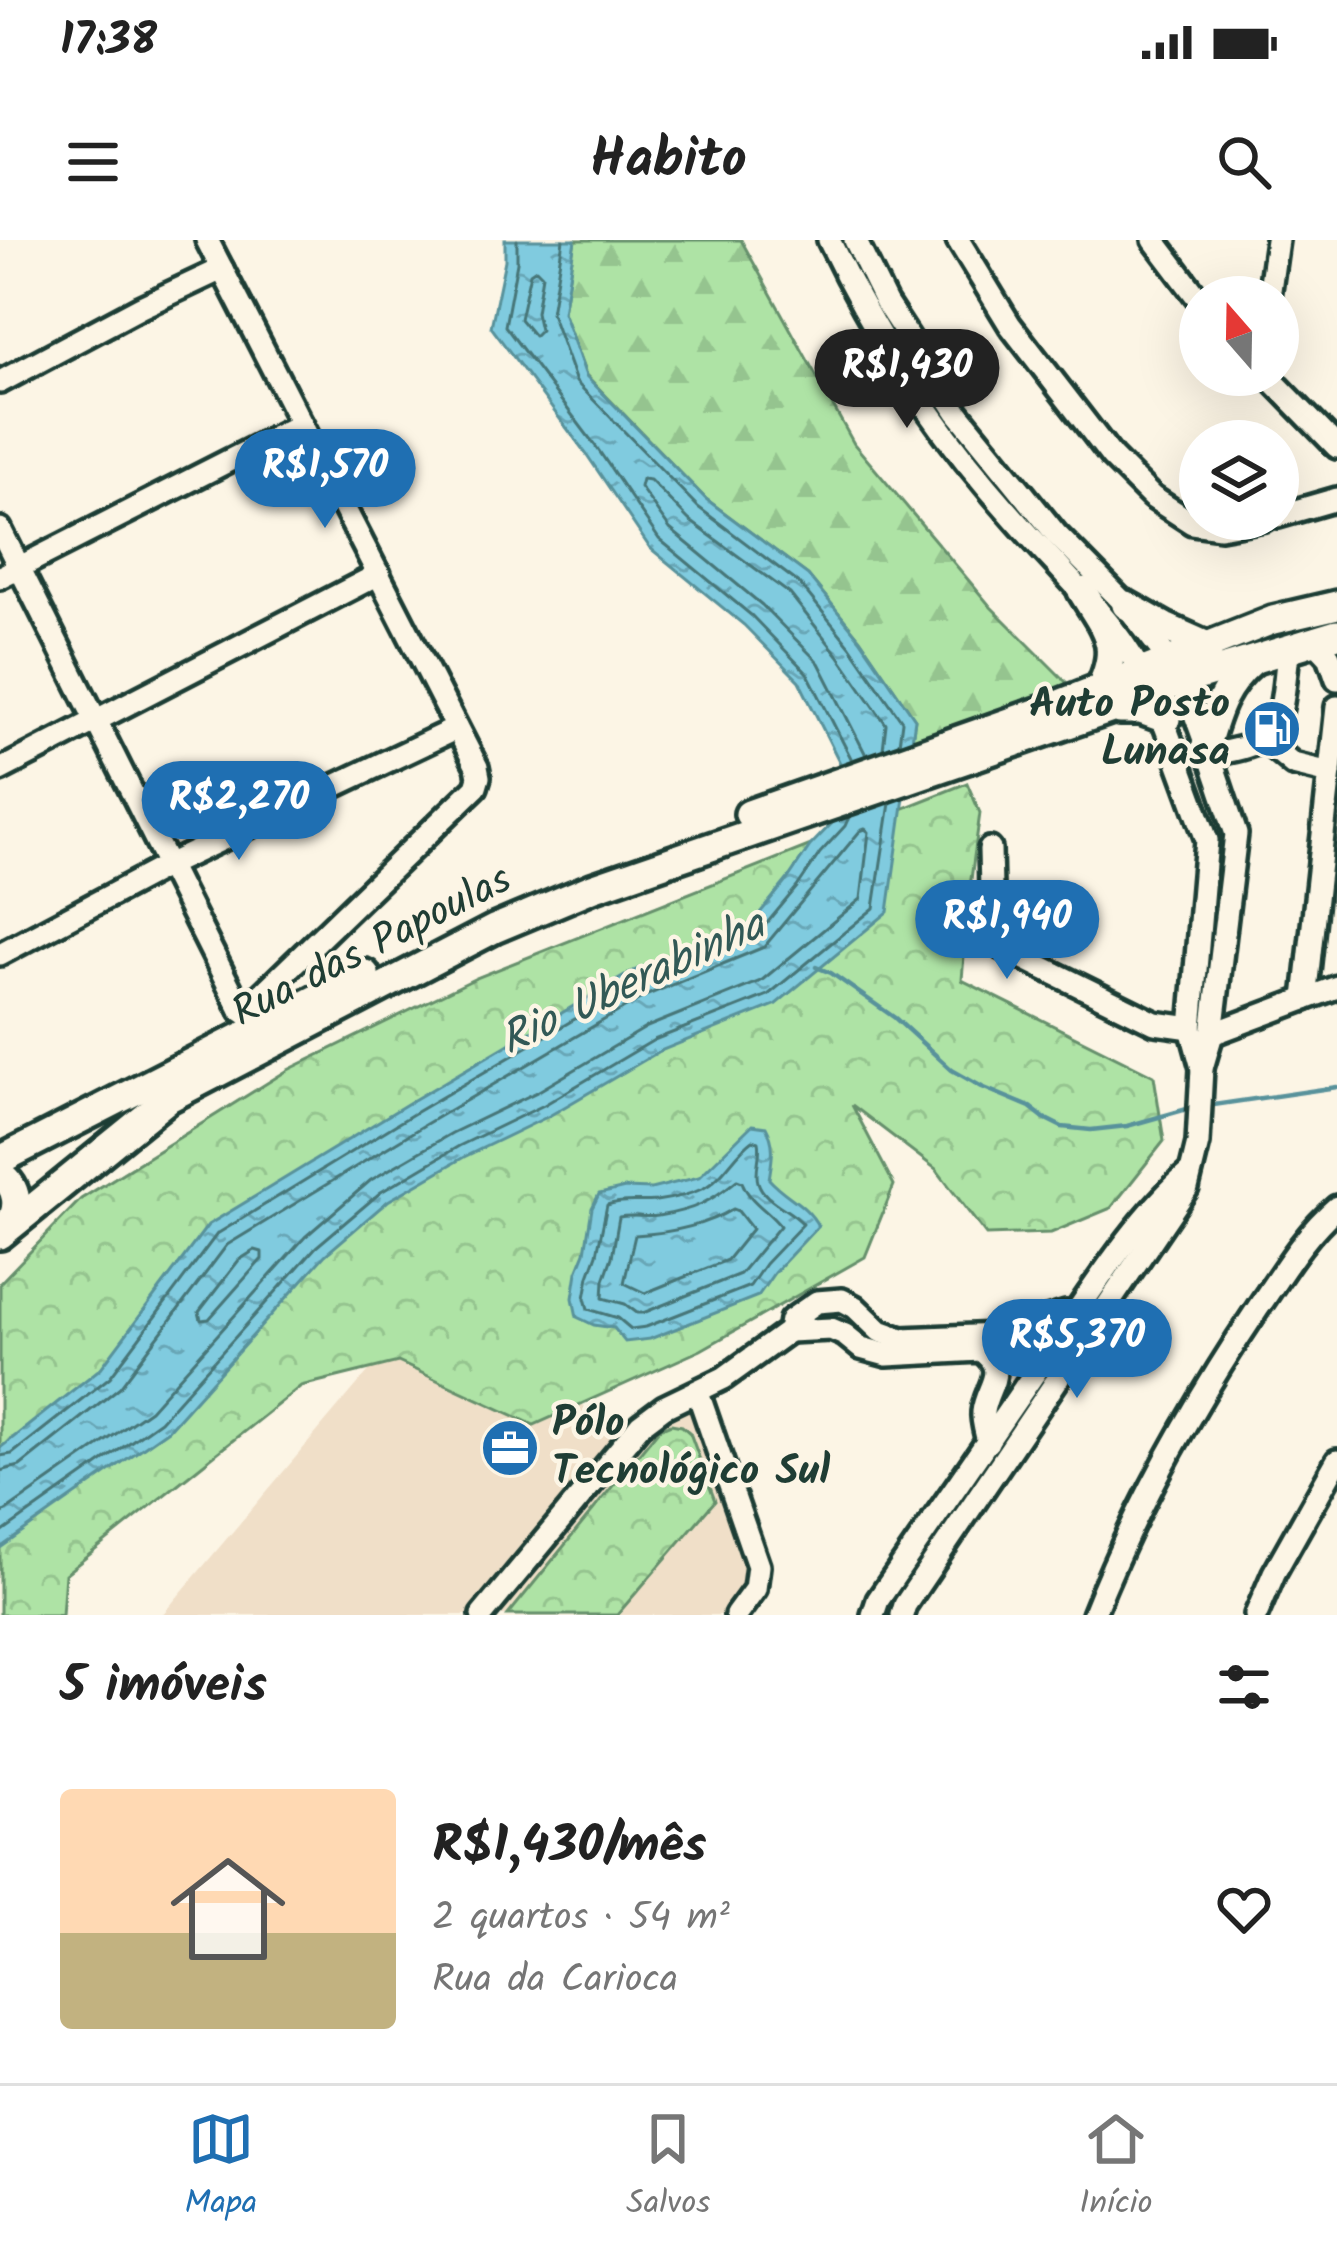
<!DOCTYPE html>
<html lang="pt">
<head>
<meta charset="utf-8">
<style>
  :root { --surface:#fff; --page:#f2f2f2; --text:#222; --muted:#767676; --line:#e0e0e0; --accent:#1f6fb2 }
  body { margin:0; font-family:Kalam,sans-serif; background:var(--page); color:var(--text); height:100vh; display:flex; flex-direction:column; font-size:45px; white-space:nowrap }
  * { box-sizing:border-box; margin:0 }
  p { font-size:39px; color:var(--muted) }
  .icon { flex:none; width:66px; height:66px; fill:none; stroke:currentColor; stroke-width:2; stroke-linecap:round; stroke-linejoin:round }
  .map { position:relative; height:1375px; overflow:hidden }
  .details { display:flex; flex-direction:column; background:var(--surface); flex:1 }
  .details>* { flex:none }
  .needle { width:78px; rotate:340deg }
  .tools { position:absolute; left:1179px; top:36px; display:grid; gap:24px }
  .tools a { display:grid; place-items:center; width:120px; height:120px; border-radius:50%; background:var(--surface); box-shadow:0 12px 48px #0002; font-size:60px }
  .price { position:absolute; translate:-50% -102px; padding:0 27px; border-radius:42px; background:var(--accent); color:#fff; font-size:39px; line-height:78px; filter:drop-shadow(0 3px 6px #0008) }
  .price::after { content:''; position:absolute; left:50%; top:72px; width:36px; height:27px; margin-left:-18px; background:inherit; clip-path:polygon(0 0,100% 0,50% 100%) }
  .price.on { background:#222; color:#fff }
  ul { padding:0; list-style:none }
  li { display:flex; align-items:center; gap:36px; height:300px; padding:0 60px }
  li span { display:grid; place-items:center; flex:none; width:336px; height:240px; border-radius:12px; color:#555 }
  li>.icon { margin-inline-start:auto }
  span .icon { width:144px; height:144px; fill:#fffc; stroke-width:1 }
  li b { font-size:51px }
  h2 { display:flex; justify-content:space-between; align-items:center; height:144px; padding:0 60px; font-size:51px }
  .status { display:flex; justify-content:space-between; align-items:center; height:84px; padding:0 60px; background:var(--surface); direction:ltr }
  .status svg { height:33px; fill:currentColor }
  header { display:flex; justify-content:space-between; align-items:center; height:156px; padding:0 60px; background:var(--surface); font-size:54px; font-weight:700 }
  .tab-bar { display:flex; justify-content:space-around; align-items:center; height:168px; border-top:3px solid var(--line); background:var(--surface); font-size:33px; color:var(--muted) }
  .tab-bar a { display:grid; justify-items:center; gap:6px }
  .tab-bar .on { color:var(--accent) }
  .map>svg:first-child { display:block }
</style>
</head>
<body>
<div class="status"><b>17:38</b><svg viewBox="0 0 49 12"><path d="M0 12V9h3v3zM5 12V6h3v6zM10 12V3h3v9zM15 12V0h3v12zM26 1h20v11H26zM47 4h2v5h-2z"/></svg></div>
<header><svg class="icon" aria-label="menu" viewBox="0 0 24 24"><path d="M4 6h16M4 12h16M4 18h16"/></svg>Habito<svg class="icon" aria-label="search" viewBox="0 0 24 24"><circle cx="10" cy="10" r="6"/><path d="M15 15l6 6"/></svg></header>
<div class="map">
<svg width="1337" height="1375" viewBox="0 0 1337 1375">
  <defs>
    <pattern id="forest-firs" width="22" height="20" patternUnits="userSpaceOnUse" patternTransform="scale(3)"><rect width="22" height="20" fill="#aee3a5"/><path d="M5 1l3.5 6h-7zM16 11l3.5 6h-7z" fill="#95c48f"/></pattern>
    <pattern id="park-crowns" width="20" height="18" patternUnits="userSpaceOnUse" patternTransform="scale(3)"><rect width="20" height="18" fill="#aee3a5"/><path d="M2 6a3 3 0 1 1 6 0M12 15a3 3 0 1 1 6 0" fill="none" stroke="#95c48f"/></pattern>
    <pattern id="water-ripples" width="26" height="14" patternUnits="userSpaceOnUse" patternTransform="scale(3)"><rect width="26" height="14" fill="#80cbdf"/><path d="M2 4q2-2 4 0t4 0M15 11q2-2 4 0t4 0" fill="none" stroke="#68a6b6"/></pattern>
  </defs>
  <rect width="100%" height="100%" fill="#fcf5e5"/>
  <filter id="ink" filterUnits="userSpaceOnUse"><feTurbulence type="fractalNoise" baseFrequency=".00833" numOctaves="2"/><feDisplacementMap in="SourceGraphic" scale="24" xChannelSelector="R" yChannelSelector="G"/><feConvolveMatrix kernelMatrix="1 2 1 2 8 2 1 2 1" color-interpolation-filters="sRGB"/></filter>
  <g filter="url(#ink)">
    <polygon fill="#f0dfc8" points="418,1073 567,1149 611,1193 627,1200 698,1153 757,1317 736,1375 162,1375"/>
    <polygon fill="url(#forest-firs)" stroke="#66906c" stroke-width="3" points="575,0 741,0 854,204 991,367 1074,450 911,505 915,479 860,399 808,335 706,259 586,135 563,72"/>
    <g fill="url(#park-crowns)" stroke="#66906c" stroke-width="3">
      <polygon points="967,543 980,573 969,654 962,740 1154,836 1164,901 1111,968 1051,993 986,995 936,929 852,865 894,945 865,1017 701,1110 534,1185 398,1122 301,1146 65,1334 62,1375 0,1375 0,1043 81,959 288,830 476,738"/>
      <polygon points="671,1184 682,1186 690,1193 715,1261 617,1375 508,1375 659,1189"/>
    </g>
    <g fill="url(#water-ripples)" stroke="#59929b" stroke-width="3">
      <polygon points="505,0 575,0 563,72 586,136 706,259 808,335 860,399 915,479 888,672 775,765 660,811 549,876 464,917 388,961 325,1015 168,1190 0,1308 0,1208 101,1128 208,985 412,861 633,731 751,684 787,640 810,606 837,578 840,523 799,441 744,385 650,308 587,215 491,87 505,20"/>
      <path d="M 752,885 L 766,887 C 776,905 772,919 769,939 C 785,957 807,964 818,986 L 774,1033 L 758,1056 L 650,1099 L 625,1102 L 614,1088 L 594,1085 L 577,1077 L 573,1058 L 577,1032 L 585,1012 L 592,968 L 599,954 L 625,948 L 651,949 L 699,937 Z"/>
    </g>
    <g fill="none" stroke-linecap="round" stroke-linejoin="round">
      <g stroke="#467678" stroke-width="3">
        <polyline points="517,0 517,22 505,86 597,208 659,299 752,376 808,434 852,520"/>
        <polyline points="563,0 551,73 576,142 698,267 800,344 850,406 902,481 899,504"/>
        <polygon points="536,29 542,35 536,72 540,90 534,96 520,79 530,33"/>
        <polyline points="866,515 819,423 762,365 670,289 640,247 642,239 650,240 689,280 790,354 838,415 886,484 883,509"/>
        <path d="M 753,900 L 759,902 C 762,915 754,930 758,942 C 764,962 791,969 803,984 L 765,1024 L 750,1046 L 646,1087 L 631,1089 L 618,1078 L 588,1069 L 585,1058 L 589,1036 L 597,1014 L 607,965 C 624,959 638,963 656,961 C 670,959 690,955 704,948 C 723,938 735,913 753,900 Z"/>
        <path d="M 737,940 L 742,942 C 750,963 768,970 780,986 L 740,1034 L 643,1073 L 637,1073 L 625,1064 L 603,1058 L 604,1040 L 612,1017 L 619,977 C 632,974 645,978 658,976 C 695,970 710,962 737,940 Z"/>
        <path d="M 733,969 L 738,971 L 752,989 L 727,1020 L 645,1053 L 624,1043 L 635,995 C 669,993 703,987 733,969 Z"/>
        <polygon points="255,1010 262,1012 262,1019 209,1079 201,1080 199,1072 239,1020"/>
        <polyline points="0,1216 12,1214 110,1137 217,994 418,871 638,742 758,694 797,647 820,613 845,586 849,577"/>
        <polyline points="0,1231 20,1226 120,1147 227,1005 426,884 645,756 764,707 860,591 865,589 869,592 861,659 761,741 647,787 537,852 452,893 371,940 305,997 150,1170 0,1275"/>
        <polyline points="0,1294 160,1181 316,1007 381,952 459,906 544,865 654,800 768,755 874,668 890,563"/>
      </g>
      <g stroke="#59929b" stroke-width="4.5">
        <polyline points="816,727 831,733 895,778 952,830 982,847 1030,867 1044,878 1062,887 1091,890 1127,886 1187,869"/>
        <polyline points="1207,866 1337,847"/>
      </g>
      <g stroke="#1f3d34" stroke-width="30">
        <g id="minor">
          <polyline points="207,0 477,527 479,537 476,547 260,756 241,770"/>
          <path d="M 829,0 C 872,89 924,173 988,248 C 1010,274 1033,300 1056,324 C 1090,362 1123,394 1145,441"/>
          <polyline points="855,0 886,63 957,172 1056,294 1126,365 1169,420 1183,441 1206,505 1236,594 1212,794 1202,828 1198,903 1187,948 905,1365 902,1375"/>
          <polyline points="958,0 1010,85 1112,217 1152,257 1192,283 1220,287 1265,279"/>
          <polyline points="1154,0 1200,61"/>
          <polyline points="1269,57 1277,0"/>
          <polyline points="1267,135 1337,207"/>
          <polyline points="0,142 141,67 222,29"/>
          <polyline points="1278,276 1337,259"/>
          <polyline points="0,289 241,770 252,778"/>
          <polyline points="0,337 301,184"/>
          <polyline points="1315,401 1329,416 1337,439"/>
          <polyline points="1159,469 1207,600 1191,788 1202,828"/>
          <polyline points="1262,498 1293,524 1330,533"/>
          <path d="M 1210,515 C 1227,511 1253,508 1267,496 C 1286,481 1284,431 1289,409"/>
          <polyline points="0,530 379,334"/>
          <polyline points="990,609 992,689 1001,707 1155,783 1191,788"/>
          <polyline points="0,714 168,625 455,489"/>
          <polyline points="1305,759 1337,467"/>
          <polyline points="1212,794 1337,747"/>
          <path d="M 789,1091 L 831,1089 L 845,1095 L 861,1108 L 887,1115 L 980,1110 C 1010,1131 986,1146 983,1172 C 982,1181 986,1193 988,1202"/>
          <polyline points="698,1153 758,1326 755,1349 736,1375"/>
          <polyline points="482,1375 640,1185 664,1167 724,1138 789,1091 791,1080 817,1062 842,1060 855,1067 880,1091 902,1099 998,1095 1066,1073 1075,1075"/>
          <path d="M 873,1375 L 878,1360 C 938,1273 998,1186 1058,1099 C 1095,1045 1140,974 1190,932"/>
          <path d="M 1093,1375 C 1136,1266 1193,1165 1258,1068 C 1282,1033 1304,995 1337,967"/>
          <polyline points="1256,1375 1274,1333 1337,1221"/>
        </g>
      </g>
      <g stroke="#1f3d34" stroke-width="36">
        <g id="major">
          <path d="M 1082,351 C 1106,391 1122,403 1100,449"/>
          <polyline points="1126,365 1165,387 1210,407"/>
          <polyline points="1120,470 1141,470 1166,479"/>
          <path d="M 1206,505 C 1216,470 1224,445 1252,421"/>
          <polyline points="749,574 1044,470 1273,380 1337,365"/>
          <polyline points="0,920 365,734"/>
          <path d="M 0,934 C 18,947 21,969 7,987"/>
          <polyline points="0,995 169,858 494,689 592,648 1109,470 1183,441 1337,394"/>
        </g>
      </g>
      <use href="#minor" stroke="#fcf5e5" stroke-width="21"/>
      <use href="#major" stroke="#fcf5e5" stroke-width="27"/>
    </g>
  </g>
  <defs>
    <g id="fuel-disc" transform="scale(3)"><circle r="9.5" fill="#1f6fb2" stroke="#fcf5e5"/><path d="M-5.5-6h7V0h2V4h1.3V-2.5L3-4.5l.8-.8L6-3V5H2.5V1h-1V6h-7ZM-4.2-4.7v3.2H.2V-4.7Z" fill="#fff"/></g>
    <g id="office-disc" transform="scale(3)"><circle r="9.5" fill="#1f6fb2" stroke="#fcf5e5"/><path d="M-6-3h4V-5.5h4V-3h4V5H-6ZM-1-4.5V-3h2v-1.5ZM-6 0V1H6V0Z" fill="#fff"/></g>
  </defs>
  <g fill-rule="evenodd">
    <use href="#fuel-disc" x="1272" y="489"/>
    <use href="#office-disc" x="510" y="1208"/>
  </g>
  <g text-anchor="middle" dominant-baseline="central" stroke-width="9" stroke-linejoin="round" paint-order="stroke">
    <g font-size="42" font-weight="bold" fill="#1f3d34" stroke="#fcf5e5" text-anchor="end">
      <text x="1230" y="465">Auto Posto<tspan x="1230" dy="48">Lunasa</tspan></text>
      <text x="552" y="1184" text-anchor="start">Pólo<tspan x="552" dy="48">Tecnológico Sul</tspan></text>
    </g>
    <g font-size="42" fill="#1f3d34" stroke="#fcf5e5">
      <text transform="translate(372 707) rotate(-27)">Rua das Papoulas</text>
    </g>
    <g font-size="45" font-style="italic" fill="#325956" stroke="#fcf5e5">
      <text transform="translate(633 744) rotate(-25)">Rio Uberabinha</text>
    </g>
  </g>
</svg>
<div class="tools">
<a><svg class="needle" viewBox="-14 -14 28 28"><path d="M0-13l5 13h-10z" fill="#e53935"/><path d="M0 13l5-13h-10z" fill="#767676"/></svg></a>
<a><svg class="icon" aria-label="layers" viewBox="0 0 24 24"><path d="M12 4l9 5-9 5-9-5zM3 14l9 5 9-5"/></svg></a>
</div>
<b class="price on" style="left:907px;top:191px">R$1,430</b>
<b class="price" style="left:325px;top:291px">R$1,570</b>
<b class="price" style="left:239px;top:623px">R$2,270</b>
<b class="price" style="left:1007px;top:742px">R$1,940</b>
<b class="price" style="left:1077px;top:1161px">R$5,370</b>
</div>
<section class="details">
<h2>5 imóveis<svg class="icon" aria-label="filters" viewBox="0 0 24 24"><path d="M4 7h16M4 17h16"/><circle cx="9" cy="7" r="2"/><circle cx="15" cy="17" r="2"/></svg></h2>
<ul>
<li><span style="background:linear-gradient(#ffd9b3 60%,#c2b280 0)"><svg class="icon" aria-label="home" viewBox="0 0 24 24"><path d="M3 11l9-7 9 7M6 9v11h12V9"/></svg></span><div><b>R$1,430/mês</b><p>2 quartos · 54 m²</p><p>Rua da Carioca</p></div><svg class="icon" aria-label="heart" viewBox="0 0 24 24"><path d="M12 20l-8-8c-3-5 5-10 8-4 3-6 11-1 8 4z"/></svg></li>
</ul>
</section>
<nav class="tab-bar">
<a class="on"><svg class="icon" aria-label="map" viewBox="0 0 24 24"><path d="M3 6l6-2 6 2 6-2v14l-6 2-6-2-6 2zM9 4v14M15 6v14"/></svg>Mapa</a>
<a><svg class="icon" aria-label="saved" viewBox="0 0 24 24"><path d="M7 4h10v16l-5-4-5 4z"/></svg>Salvos</a>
<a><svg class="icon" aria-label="home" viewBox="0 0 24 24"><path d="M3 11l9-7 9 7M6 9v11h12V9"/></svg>Início</a>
</nav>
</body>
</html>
